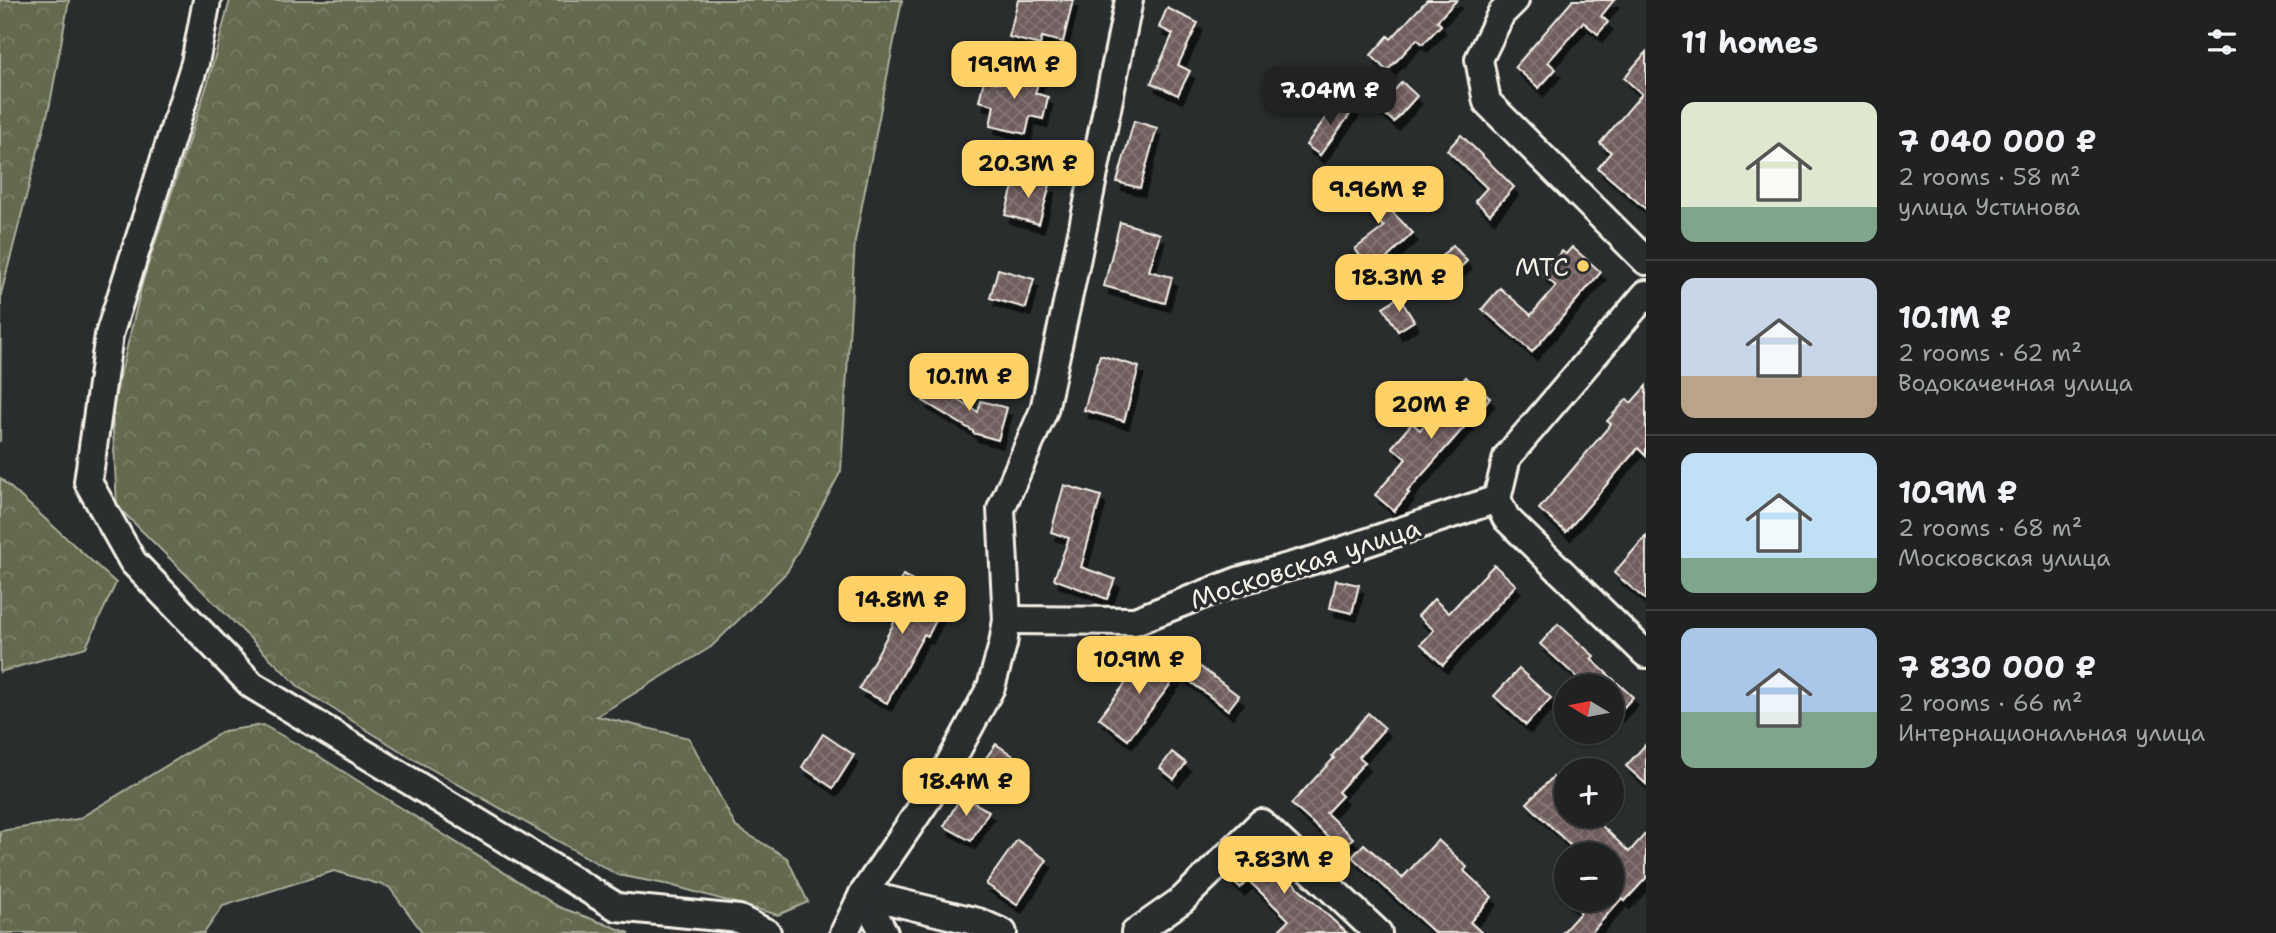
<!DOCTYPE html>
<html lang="en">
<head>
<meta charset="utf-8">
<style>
  :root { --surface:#202222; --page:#282a2a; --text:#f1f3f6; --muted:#a2a4a5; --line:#3d3f40; --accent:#ffd166 }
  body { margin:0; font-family:"Shantell Sans",sans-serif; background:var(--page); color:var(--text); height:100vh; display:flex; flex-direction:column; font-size:26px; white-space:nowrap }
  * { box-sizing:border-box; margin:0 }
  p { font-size:23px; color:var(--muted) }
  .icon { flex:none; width:38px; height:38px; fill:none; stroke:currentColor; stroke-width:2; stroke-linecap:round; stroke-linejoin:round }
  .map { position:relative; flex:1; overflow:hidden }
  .sheet { display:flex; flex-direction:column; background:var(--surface); width:630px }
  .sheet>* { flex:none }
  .needle { width:46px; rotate:280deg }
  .fabs { position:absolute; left:1554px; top:674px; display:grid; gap:14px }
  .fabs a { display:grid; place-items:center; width:70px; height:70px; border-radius:50%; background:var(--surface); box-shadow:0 2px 5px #0004,0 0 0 2px var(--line); font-size:35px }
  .price { position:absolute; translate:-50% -60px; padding:0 16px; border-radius:14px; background:var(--accent); color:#111; font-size:23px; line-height:46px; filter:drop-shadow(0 2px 4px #0008) }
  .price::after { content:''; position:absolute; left:50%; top:42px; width:21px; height:16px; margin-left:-10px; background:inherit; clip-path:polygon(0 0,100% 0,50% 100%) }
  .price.active { background:#222; color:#fff }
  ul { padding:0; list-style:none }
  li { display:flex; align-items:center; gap:21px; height:175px; padding:0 35px }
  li+li { border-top:2px solid var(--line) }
  li span { display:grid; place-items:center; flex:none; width:196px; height:140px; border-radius:14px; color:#555 }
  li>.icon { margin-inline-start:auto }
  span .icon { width:84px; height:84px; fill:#fffc; stroke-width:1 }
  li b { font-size:30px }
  h2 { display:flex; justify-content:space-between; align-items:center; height:84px; padding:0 35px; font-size:30px }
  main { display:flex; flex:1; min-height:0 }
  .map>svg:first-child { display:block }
</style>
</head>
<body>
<main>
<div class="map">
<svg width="1646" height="933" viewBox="0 0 1646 933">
  <defs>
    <pattern id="forest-crowns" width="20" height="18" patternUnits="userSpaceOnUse" patternTransform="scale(1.75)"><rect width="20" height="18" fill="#636a4f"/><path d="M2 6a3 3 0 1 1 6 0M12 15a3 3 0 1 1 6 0" fill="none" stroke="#7a8068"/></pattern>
    <pattern id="building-cross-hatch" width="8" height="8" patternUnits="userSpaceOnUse" patternTransform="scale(1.75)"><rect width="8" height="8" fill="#705d5d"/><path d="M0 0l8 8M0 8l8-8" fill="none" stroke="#857574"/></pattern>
    <filter id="shadow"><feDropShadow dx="4.5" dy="8" stdDeviation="0" flood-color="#0009"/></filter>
  </defs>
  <rect width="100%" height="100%" fill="#2a2d2e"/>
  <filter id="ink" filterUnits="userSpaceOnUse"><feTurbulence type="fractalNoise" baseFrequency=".0143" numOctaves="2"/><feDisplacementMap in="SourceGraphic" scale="14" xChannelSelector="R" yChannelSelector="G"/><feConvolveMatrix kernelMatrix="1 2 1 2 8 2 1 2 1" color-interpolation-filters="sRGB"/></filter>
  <g filter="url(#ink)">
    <g fill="url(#forest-crowns)" stroke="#acae9c" stroke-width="2">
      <polygon points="0,0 69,0 50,104 1,294 0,442"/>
      <polygon points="230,0 902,0 855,241 841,471 787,572 711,647 597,716 689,738 736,827 787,858 808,902 778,915 670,885 618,875 410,757 300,688 117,506 112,410 143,280 208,82"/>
      <polygon points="0,478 116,583 86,647 0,672"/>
      <polygon points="263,725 320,757 559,907 630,933 423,933 389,887 334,871 223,906 204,933 0,933 0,831 78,819 224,731"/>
    </g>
    <g fill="url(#building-cross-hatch)" stroke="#f4f1e8" stroke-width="2" filter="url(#shadow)">
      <polygon points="1018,0 1073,0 1063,42 1042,37 1040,45 1009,37"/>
      <polygon points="1427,0 1457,0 1437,21 1441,25 1423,44 1417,39 1387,71 1371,55 1388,36 1391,39"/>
      <polygon points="1573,0 1614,0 1601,16 1608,22 1598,34 1583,22 1548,62 1556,69 1539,88 1515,67"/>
      <polygon points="1167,8 1198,23 1178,65 1190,71 1178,95 1151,83 1173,34 1159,27"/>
      <polygon points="1646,52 1646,209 1598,168 1611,152 1600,143 1642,94 1624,78"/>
      <polygon points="1003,68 1040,77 1035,93 1048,97 1043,119 1030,116 1026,134 990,126 994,105 979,101 984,80 1000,83"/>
      <polygon points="1402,82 1417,96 1394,122 1378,108"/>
      <polygon points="1340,98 1354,109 1320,155 1306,145"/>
      <polygon points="1134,121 1157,128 1140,188 1117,182"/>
      <polygon points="1461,135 1514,187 1490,214 1475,201 1487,188 1447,150"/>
      <polygon points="1353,172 1413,233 1386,259 1388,260 1372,272 1355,249 1384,227 1342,184"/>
      <polygon points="1016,176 1050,185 1039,224 1005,215"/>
      <polygon points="1120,222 1160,234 1149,271 1172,277 1165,303 1104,286"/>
      <polygon points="1453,245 1467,261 1442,285 1427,270"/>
      <polygon points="1572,247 1601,272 1532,352 1482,309 1500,288 1531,315 1556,286 1542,274 1562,251 1566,254"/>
      <polygon points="998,269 1034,279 1026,308 990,298"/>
      <polygon points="1399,297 1414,321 1398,331 1383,307"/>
      <polygon points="1100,355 1139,367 1124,421 1084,410"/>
      <polygon points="1466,377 1490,398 1407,492 1409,493 1394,511 1375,495 1406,459 1392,447 1412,423 1420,430"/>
      <polygon points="932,384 978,412 981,401 1007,408 998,440 973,433 973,431 923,401"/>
      <polygon points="1646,386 1646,456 1638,448 1566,532 1539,509 1611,424 1607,421 1627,399 1631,403"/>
      <polygon points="1064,485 1101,496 1081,567 1115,579 1107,599 1054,579 1069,538 1051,532"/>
      <polygon points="1646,536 1646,600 1614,573"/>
      <polygon points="1494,565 1516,585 1443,665 1421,644 1434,630 1418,616 1434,599 1449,613"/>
      <polygon points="903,575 947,599 928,636 924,634 887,703 859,689 896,619 883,612"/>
      <polygon points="1336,580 1359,585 1352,613 1330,608"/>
      <polygon points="1558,624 1594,656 1591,659 1633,697 1612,720 1612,686 1571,686 1578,678 1540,644"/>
      <polygon points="1150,651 1179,673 1128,740 1099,718"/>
      <polygon points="1194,662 1239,696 1228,710 1183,676"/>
      <polygon points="1519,669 1551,698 1526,725 1494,696"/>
      <polygon points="1368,713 1385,728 1359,757 1365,762 1338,792 1342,796 1326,813 1353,838 1342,849 1291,804 1334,758 1332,756"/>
      <polygon points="823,734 854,755 833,788 802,767"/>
      <polygon points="996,744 1015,757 1003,775 983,762"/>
      <polygon points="1646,744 1646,784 1626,766"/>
      <polygon points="1172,752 1186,763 1174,779 1160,768"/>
      <polygon points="1553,777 1566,790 1566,816 1592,816 1629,852 1646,833 1646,878 1625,901 1622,898 1591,933 1562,933 1581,912 1567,900 1612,900 1612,854 1579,854 1527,803"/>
      <polygon points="961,796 989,811 971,841 944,826"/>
      <polygon points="1017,840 1047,860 1017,905 986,884"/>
      <polygon points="1438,840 1467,867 1464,871 1492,897 1470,922 1482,933 1435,933 1352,857 1364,844 1402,878"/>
      <polygon points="1258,848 1309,898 1347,933 1276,933 1289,920 1248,880 1240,888 1228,877"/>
    </g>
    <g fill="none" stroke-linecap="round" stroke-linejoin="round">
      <g stroke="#f4f1e8" stroke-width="32">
        <g id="minor">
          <polyline points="207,0 195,63 109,335 88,482 133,562 252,685 617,907 739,919 767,933"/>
          <polyline points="1515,0 1501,14 1479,59 1487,102 1646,261"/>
          <polyline points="1497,499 1507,457 1646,294"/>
          <polyline points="1497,499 1506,518 1646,654"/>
          <polyline points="1007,620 1135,621 1238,581 1317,559 1497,499"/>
          <polyline points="863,894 978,922 1003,933"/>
          <polyline points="863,894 884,933"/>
          <polyline points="844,933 863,894 943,776 991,687 1003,644 1007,620 1001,509 1044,410 1076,262 1129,0"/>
          <polyline points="1135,933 1182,900 1261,823 1378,933"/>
        </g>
      </g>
      <use href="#minor" stroke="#2a2d2e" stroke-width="26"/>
    </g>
  </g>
  <circle fill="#ffd166" stroke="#2a2d2e" stroke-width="2.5" cx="1583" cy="266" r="7"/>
  <g text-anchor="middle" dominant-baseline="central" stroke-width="7" stroke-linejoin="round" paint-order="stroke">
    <g font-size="26" fill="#f4f1e8" stroke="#2a2d2e" text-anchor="end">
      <text x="1569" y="266">МТС</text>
    </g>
    <g font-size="26" fill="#f4f1e8" stroke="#2a2d2e">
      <text transform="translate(1305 563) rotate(-18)">Московская улица</text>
    </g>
  </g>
</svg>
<div class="fabs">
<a><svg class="needle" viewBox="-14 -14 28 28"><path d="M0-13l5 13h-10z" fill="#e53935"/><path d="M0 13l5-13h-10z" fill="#a2a4a5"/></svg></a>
<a>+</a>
<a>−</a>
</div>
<b class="price" style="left:1014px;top:101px">19.9M ₽</b>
<b class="price active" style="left:1330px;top:127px">7.04M ₽</b>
<b class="price" style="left:1028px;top:200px">20.3M ₽</b>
<b class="price" style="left:1378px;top:226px">9.96M ₽</b>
<b class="price" style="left:1399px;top:314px">18.3M ₽</b>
<b class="price" style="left:969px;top:413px">10.1M ₽</b>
<b class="price" style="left:1431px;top:441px">20M ₽</b>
<b class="price" style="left:902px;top:636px">14.8M ₽</b>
<b class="price" style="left:1139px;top:696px">10.9M ₽</b>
<b class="price" style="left:966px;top:818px">18.4M ₽</b>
<b class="price" style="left:1284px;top:896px">7.83M ₽</b>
</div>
<section class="sheet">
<h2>11 homes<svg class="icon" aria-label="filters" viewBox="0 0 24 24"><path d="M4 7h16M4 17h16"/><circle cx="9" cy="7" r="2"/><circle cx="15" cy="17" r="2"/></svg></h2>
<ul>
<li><span style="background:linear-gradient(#dfe7d0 75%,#7fa58c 0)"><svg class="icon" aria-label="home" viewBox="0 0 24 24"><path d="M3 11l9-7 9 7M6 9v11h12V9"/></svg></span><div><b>7 040 000 ₽</b><p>2 rooms · 58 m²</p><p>улица Устинова</p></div></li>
<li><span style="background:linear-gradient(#c9d6e8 70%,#b9a48a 0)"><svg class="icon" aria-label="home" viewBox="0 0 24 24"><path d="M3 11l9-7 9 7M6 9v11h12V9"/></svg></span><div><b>10.1M ₽</b><p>2 rooms · 62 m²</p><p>Водокачечная улица</p></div></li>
<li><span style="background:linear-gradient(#bfe0f5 75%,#7fa58c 0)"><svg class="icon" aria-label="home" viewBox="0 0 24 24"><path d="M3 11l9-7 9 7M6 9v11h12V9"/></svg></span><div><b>10.9M ₽</b><p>2 rooms · 68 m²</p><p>Московская улица</p></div></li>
<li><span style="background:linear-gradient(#a9c7e8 60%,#7fa58c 0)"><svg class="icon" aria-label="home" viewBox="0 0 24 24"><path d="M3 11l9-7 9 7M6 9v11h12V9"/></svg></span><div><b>7 830 000 ₽</b><p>2 rooms · 66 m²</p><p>Интернациональная улица</p></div></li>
</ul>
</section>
</main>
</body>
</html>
